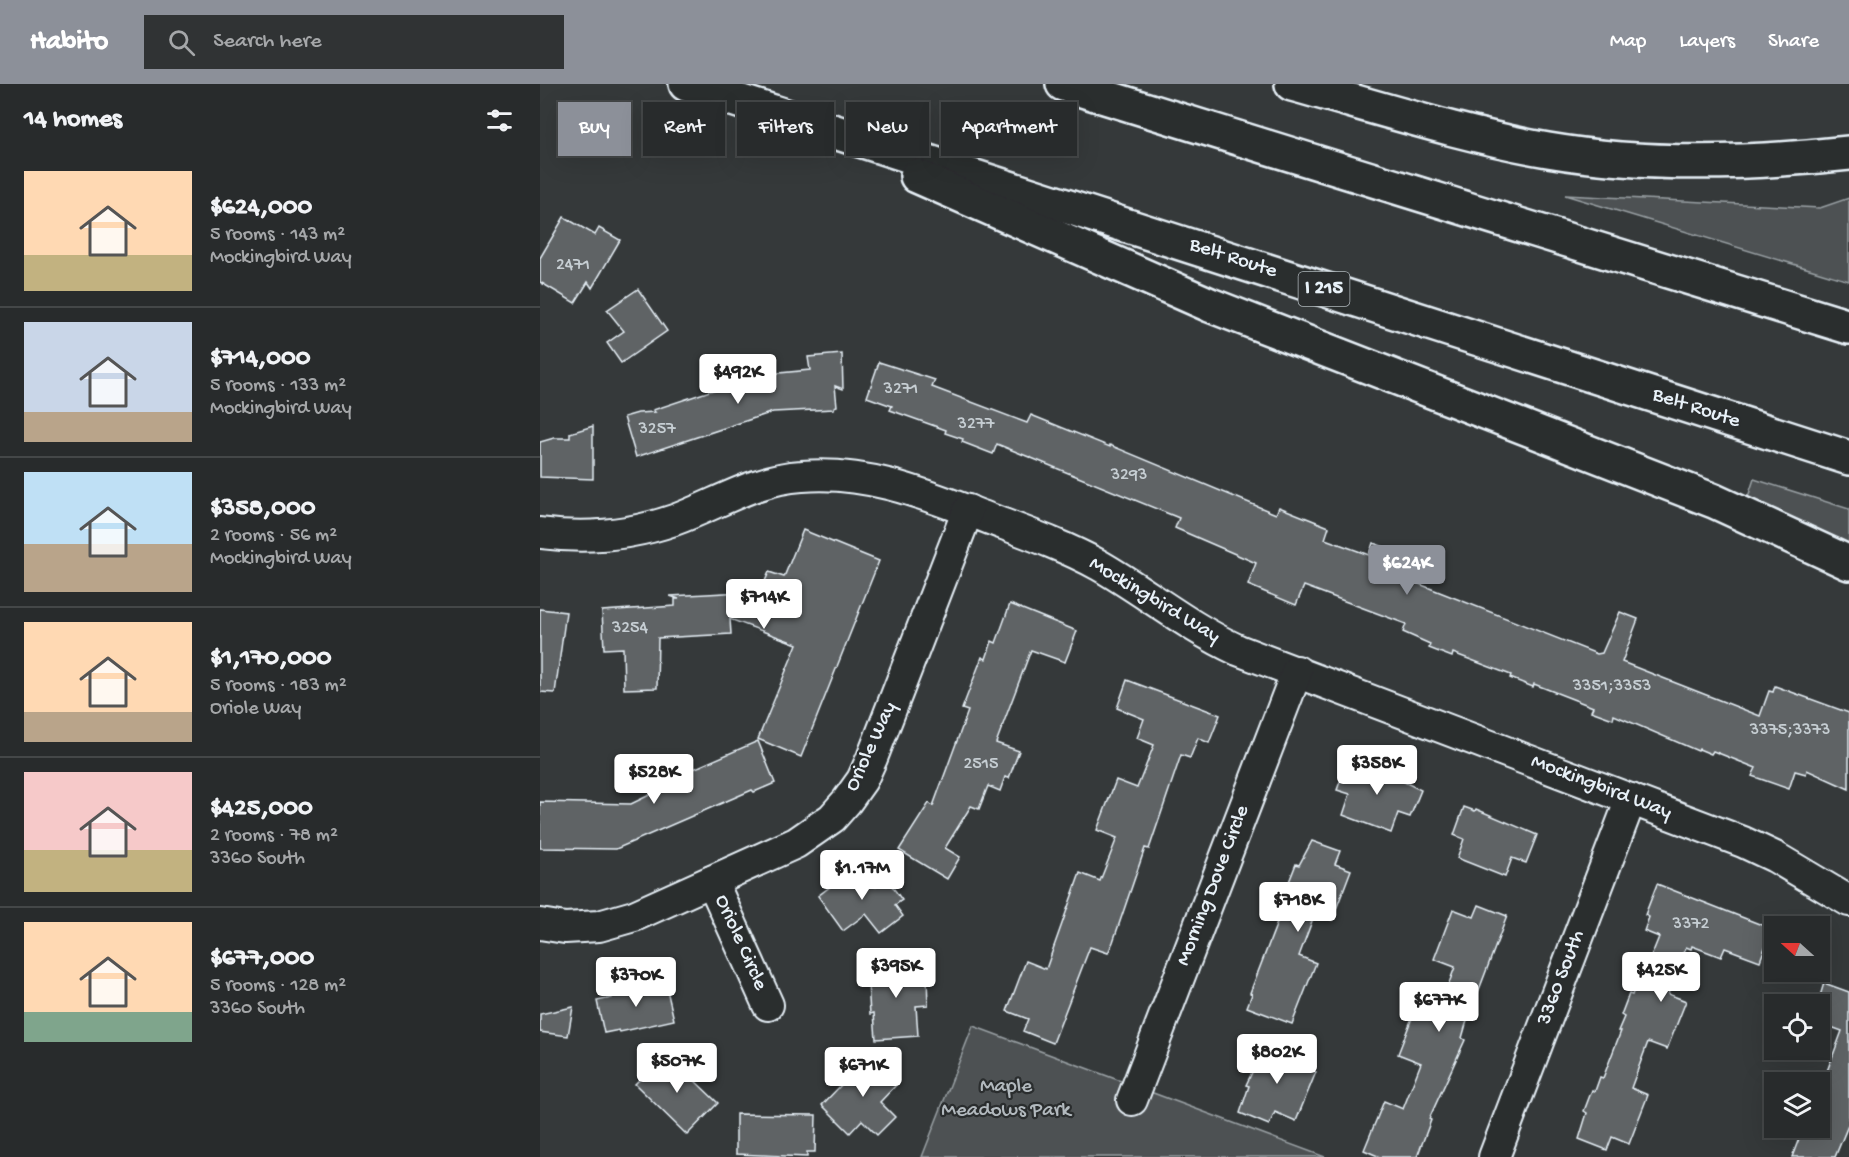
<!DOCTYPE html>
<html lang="en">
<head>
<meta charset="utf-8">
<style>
  :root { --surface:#282b2c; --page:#303334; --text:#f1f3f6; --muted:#a5a7a9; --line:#444748; --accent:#8c9099 }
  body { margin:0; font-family:"Gochi Hand",sans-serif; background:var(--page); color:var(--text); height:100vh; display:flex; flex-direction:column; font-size:22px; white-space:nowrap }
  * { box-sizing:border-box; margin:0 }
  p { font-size:20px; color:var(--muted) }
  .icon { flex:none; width:33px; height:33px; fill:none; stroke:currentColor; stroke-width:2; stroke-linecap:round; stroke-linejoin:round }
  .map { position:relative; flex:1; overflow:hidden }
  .drawer { display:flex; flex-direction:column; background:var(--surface); width:540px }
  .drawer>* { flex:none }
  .guide { position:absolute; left:18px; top:18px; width:570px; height:54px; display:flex; gap:12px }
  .needle { width:39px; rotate:291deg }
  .buttons { position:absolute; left:1224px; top:832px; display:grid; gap:12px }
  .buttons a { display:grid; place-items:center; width:66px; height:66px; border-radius:0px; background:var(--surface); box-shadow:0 6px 24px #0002,0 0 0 2px var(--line); font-size:30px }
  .price { position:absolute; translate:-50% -51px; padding:0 14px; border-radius:6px; background:#fff; color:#222; font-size:20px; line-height:39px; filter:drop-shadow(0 2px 3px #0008) }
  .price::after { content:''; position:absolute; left:50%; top:36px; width:18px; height:14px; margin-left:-9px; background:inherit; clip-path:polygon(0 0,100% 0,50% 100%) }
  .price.current { background:var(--accent); color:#fff }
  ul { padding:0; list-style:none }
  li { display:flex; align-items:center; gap:18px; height:150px; padding:0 24px }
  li+li { border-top:2px solid var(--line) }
  li span { display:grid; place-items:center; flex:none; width:168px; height:120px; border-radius:0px; color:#555 }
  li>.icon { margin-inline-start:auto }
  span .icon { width:72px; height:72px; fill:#fffc; stroke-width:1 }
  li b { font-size:26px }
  h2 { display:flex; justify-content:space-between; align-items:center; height:72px; padding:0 24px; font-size:26px }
  .pill { padding:0 21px; border-radius:0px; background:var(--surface); box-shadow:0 6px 24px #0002,0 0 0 2px var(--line); font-size:21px; line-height:54px }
  .pill.current { background:var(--accent); color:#fff }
  header { display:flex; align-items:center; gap:36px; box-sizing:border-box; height:84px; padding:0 30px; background:var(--accent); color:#fff }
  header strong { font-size:28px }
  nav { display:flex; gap:33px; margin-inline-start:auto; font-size:21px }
  .search { width:420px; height:54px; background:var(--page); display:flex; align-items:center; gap:15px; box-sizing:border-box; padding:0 21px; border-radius:0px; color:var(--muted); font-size:22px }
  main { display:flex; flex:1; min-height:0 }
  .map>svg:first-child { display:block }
</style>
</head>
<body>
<header>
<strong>Habito</strong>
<div class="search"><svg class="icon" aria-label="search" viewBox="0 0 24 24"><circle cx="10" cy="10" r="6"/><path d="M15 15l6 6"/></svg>Search here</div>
<nav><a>Map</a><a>Layers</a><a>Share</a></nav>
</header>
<main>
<section class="drawer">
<h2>14 homes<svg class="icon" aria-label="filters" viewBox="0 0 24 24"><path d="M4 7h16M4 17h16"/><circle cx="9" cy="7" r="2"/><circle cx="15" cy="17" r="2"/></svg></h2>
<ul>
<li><span style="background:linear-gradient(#ffd9b3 70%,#c2b280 0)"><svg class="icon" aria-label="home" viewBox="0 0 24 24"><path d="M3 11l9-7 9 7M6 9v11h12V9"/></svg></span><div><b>$624,000</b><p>5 rooms · 143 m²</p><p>Mockingbird Way</p></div></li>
<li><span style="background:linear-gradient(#c9d6e8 75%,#b9a48a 0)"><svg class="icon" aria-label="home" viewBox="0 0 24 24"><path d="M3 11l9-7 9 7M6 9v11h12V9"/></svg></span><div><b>$714,000</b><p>5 rooms · 133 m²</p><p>Mockingbird Way</p></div></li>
<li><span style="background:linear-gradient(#bfe0f5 60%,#b9a48a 0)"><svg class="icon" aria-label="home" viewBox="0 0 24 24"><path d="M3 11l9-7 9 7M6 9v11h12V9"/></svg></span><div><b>$358,000</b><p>2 rooms · 56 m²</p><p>Mockingbird Way</p></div></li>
<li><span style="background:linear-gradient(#ffd9b3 75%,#b9a48a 0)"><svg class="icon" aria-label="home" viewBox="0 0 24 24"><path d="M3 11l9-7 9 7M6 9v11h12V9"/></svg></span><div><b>$1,170,000</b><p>5 rooms · 183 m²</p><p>Oriole Way</p></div></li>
<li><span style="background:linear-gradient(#f6c9c9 65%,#c2b280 0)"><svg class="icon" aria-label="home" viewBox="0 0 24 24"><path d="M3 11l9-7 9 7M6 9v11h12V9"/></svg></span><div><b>$425,000</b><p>2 rooms · 78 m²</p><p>3360 South</p></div></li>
<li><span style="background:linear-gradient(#ffd9b3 75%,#7fa58c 0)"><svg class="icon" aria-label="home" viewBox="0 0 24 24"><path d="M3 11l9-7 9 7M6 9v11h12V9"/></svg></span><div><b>$677,000</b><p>5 rooms · 128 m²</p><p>3360 South</p></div></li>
</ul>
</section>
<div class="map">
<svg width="1309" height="1073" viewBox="0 0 1309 1073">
  <rect width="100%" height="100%" fill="#35393a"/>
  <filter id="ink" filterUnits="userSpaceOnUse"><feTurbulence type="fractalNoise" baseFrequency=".0167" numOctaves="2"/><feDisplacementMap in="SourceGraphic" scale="12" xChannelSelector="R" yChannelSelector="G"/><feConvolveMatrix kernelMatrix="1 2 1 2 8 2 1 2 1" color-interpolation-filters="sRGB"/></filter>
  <g filter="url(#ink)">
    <g fill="#4d5152" stroke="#9aa1a5" stroke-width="1.5">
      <polygon points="1025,111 1280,124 1309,114 1309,197"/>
      <polygon points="1214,395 1309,425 1309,467 1208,413"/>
      <polygon points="433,942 785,1073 382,1073"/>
    </g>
    <g fill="#5f6365" stroke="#e8f1f8" stroke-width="1.5">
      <polygon points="24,133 55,151 59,144 80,156 52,204 48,198 35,219 0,198 0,174"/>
      <polygon points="98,205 127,247 81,279 67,259 84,247 67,226"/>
      <polygon points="302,270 303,305 295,302 297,322 294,323 294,325 233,328 96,373 84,333 98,329 115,328 113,326 218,291 270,286 268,273"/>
      <polygon points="339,278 395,296 392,303 487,339 491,331 570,363 570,361 736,430 739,423 789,443 785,455 829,471 833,459 856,467 852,479 863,483 859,492 1057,570 1062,569 1080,528 1098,535 1082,578 1220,632 1229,607 1233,608 1235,602 1309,629 1309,705 1267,686 1266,690 1255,687 1249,705 1212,692 1216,684 1173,667 1171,670 1159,665 1158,667 1074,631 1073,635 1051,627 1053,623 994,600 993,603 970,594 971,591 913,569 912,573 889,564 890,560 863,548 866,540 764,502 756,521 708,501 716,479 635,444 639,434 457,360 453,370 422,358 423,355 405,349 406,346 350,326 352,322 327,313"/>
      <polygon points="53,342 53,395 0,393 0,358 14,354 30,354 30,349"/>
      <polygon points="263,446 339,477 261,673 218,655 257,560 190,535 191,550 118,554 117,604 84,605 83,564 64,565 62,527 135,522 135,515 139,515 130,512 203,508 223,502 229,488 244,493"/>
      <polygon points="470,520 537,547 525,578 491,566 456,659 479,667 469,694 465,693 460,707 448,702 439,725 431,722 405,764 420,773 407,795 359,766 389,719 393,722 428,627 422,625 442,573 446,575 452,557 456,559"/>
      <polygon points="0,525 26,528 15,609 0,608"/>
      <polygon points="587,596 680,631 669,659 658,654 650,674 641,671 609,765 605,764 573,858 568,869 550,863 513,959 483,947 488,935 467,927 486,877 506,885 540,789 560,797 577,754 557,746 576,696 597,704 614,661 597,654 604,635 577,624"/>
      <polygon points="218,657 235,699 214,708 212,706 76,765 0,764 0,718 91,720 153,690 151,686"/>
      <polygon points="807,678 834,686 835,683 857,691 856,694 881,706 870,733 858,729 851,749 803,731 810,710 797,706"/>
      <polygon points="924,723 935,727 936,725 997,751 986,779 972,774 965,793 917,774 924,755 914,751"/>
      <polygon points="772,757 800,767 795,780 811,786 792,836 775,829 759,872 776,879 752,940 707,923 712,910 710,909 750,805 747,803 756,780 759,781"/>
      <polygon points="320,780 336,803 344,791 362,816 355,821 363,832 341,849 326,830 303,847 278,812"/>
      <polygon points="1117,800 1232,845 1220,877 1185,864 1181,873 1152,862 1151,865 1146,863 1128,910 1146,917 1127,965 1108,958 1091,1004 1108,1011 1089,1060 1072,1053 1067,1066 1039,1055 1047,1029 1044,1027 1052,1006 1055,1007 1060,993 1063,994 1081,947 1078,947 1084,933 1081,931 1089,910 1092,911 1097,899 1100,900 1119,853 1104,847 1109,833 1105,831"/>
      <polygon points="939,821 967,832 926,940 922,954 925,956 889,1035 891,1036 877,1073 840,1073 824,1066 844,1017 863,1025 881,979 858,970 877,921 898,929 915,883 894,875 913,825 934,833"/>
      <polygon points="380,880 381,895 387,894 388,921 376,922 378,952 336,955 334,929 330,930 327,883"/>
      <polygon points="125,897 134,936 80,948 79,946 64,949 57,917 72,914 72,909"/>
      <polygon points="1284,899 1309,908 1309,1039 1295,1073 1252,1073 1263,1044 1280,1044 1280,1006 1302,947 1280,939 1280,912"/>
      <polygon points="33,923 28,952 0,948 0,930"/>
      <polygon points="728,955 760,968 755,979 776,988 756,1037 735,1028 729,1041 700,1029 709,1002 706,1001"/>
      <polygon points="126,969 178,1019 147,1051 95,1000"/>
      <polygon points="330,971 358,999 340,1018 355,1033 337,1051 322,1036 310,1049 282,1021"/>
      <polygon points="196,1030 276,1031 275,1068 267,1068 267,1073 196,1070"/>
    </g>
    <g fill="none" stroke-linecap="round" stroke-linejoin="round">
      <g stroke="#e8f1f8" stroke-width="34">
        <g id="street">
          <path d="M 0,449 C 45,455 91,451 134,436 C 178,420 215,395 262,392 C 329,386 389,412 450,435 C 487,449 524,462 559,481 C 606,508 648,543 698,566 L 1203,758 L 1235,773 L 1309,817"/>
          <polyline points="172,797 228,921"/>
          <polyline points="0,840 25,844 59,842 94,832 256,759 292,734 307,717 322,696 332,674 428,426"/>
          <polyline points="592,1016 757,587"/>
          <polyline points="954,1073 1091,715"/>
        </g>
      </g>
      <g stroke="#e8f1f8" stroke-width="38">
        <g id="highway">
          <polyline points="146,0 1309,374"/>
          <polyline points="523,0 1309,243"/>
          <path d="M 752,0 C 836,23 922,51 1008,66 C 1107,83 1210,80 1309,69"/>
          <polyline points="377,92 670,221 1174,417 1309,479"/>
        </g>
      </g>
      <use href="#street" stroke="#2a2d2e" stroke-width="30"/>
      <use href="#highway" stroke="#2a2d2e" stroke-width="33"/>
    </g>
  </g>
  <g text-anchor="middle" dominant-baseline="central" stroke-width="4.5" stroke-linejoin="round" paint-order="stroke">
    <g font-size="18" fill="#c6ced3">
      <text x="33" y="181">2471</text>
      <text x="361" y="305">3271</text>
      <text x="436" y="340">3277</text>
      <text x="117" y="345">3257</text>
      <text x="589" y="391">3293</text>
      <text x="90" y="544">3254</text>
      <text x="1072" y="602">3351;3353</text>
      <text x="1250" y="646">3375;3373</text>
      <text x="441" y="680">2515</text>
      <text x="1151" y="840">3372</text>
    </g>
    <rect fill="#2a2d2e" stroke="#afb6bb" stroke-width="1.5" x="758.5" y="188" width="51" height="34" rx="4.5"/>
    <g font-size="20" font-weight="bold" fill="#e8f1f8">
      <text x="784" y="205">I 215</text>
    </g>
    <g font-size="21" fill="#e8f1f8" stroke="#2a2d2e">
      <text transform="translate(693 175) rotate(18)">Belt Route</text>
      <text transform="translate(1156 325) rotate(18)">Belt Route</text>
      <text transform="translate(614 517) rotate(31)">Mockingbird Way</text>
      <text transform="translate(332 663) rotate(-65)">Oriole Way</text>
      <text transform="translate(1061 704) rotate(21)">Mockingbird Way</text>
      <text transform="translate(674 802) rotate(-69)">Morning Dove Circle</text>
      <text transform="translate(200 859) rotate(66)">Oriole Circle</text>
      <text transform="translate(1022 894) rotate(-69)">3360 South</text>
    </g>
    <g font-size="21" fill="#b2b9be" stroke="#2a2d2e">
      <text x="466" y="1003">Maple<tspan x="466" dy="24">Meadows Park</tspan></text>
    </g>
  </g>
</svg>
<div class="buttons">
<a><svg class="needle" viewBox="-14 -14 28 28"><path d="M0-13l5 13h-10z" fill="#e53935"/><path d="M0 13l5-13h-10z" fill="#a5a7a9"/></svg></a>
<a><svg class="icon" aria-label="locate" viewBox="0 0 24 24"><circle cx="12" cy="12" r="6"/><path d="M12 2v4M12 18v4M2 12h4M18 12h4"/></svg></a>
<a><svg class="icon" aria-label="layers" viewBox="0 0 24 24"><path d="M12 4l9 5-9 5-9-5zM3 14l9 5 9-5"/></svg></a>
</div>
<b class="price" style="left:198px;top:321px">$492K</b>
<b class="price current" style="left:867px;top:512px">$624K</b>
<b class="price" style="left:224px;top:546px">$714K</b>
<b class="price" style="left:837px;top:712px">$358K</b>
<b class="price" style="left:114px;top:721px">$528K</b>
<b class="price" style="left:322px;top:817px">$1.17M</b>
<b class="price" style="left:758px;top:849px">$718K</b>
<b class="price" style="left:356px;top:915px">$395K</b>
<b class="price" style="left:1121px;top:919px">$425K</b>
<b class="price" style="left:96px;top:924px">$370K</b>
<b class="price" style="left:899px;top:949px">$677K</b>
<b class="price" style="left:737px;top:1001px">$802K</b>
<b class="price" style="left:137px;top:1010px">$507K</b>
<b class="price" style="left:323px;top:1014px">$671K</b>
<div class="guide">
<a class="pill current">Buy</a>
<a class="pill">Rent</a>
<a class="pill">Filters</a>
<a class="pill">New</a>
<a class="pill">Apartment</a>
</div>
</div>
</main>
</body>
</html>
